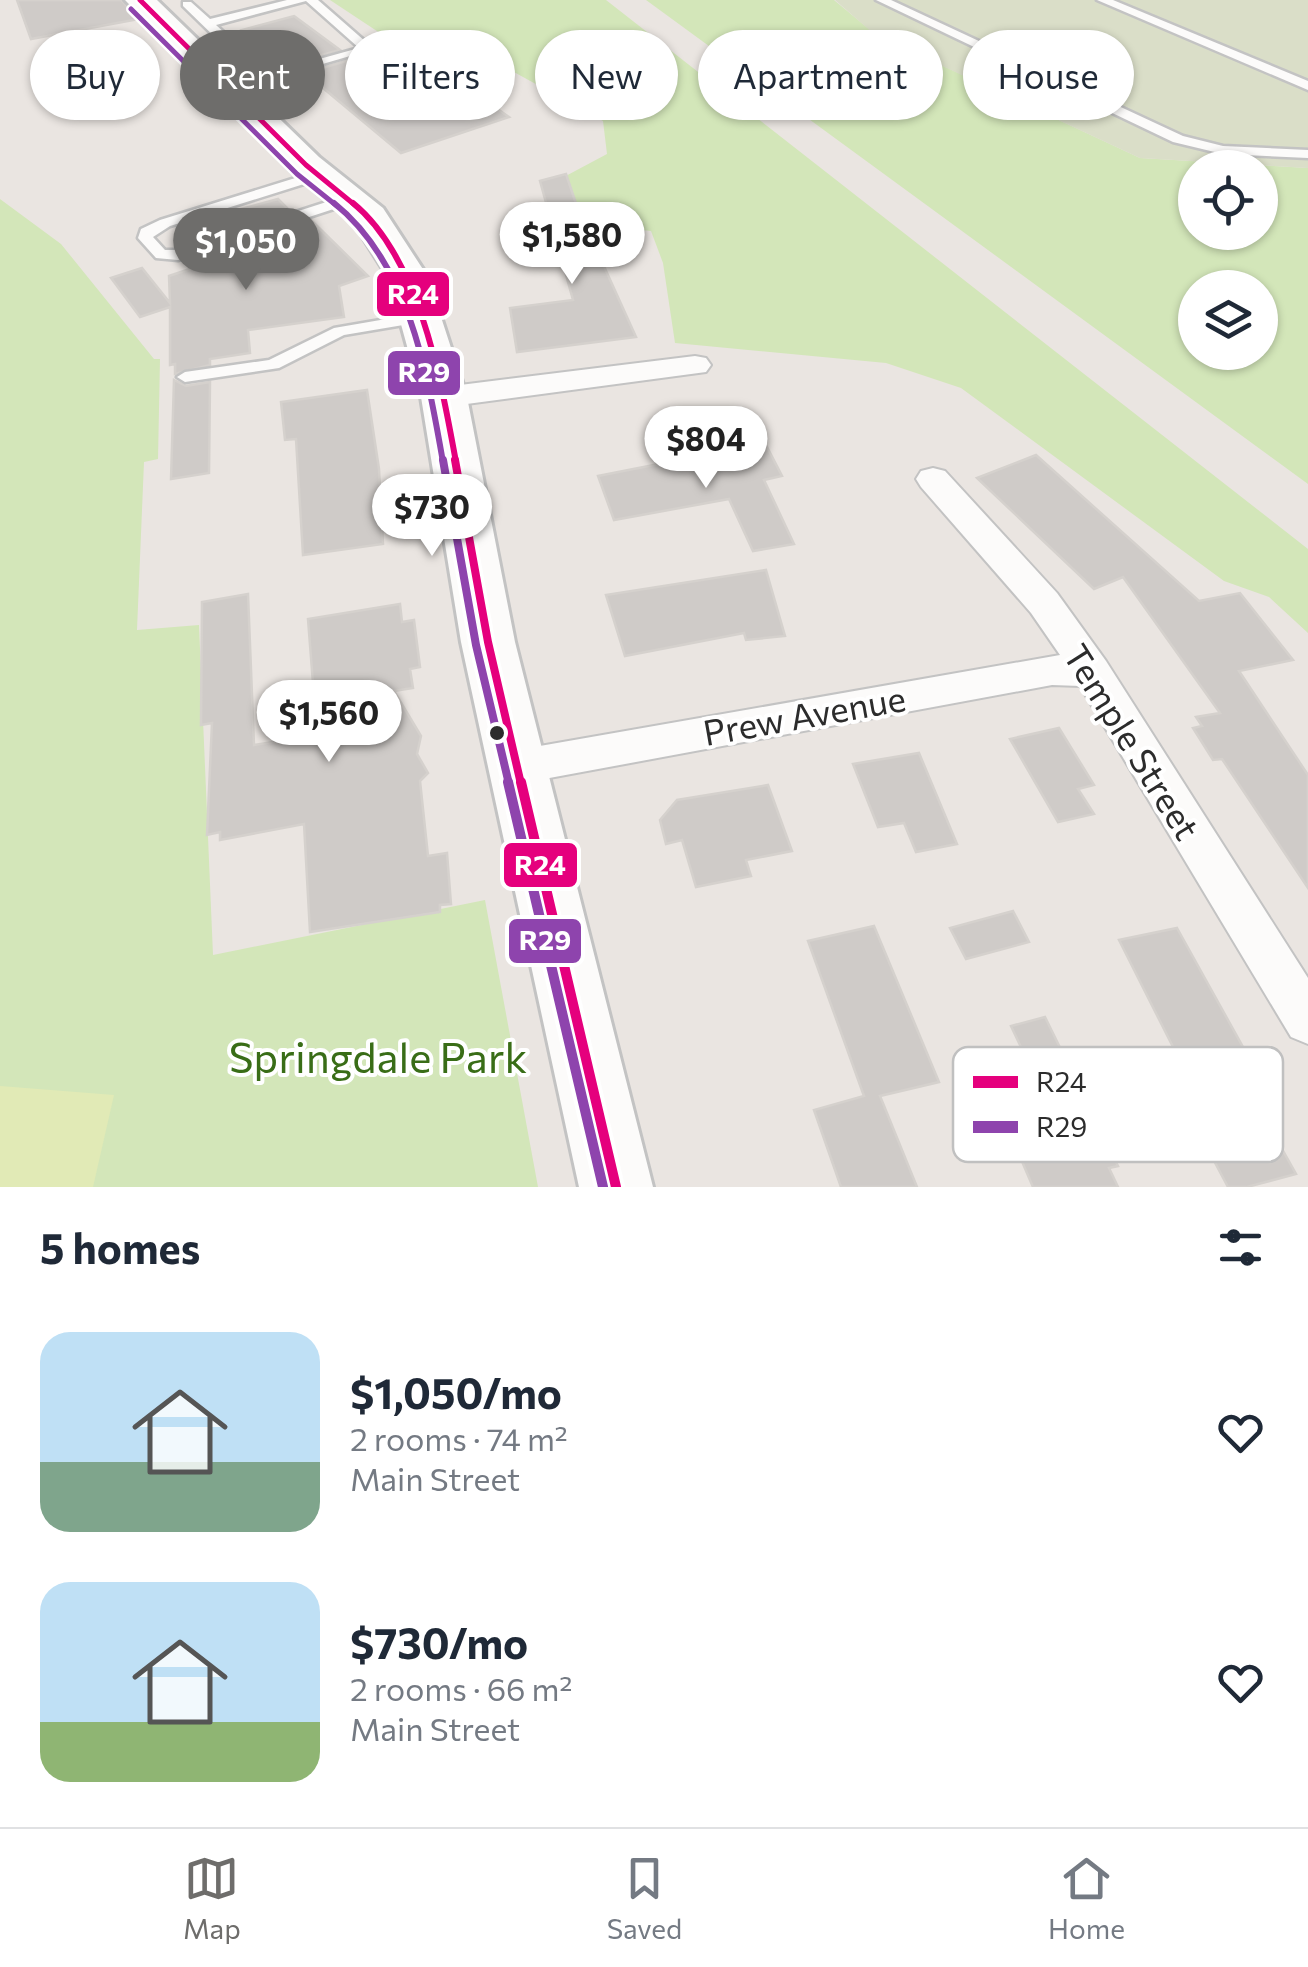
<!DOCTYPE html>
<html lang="en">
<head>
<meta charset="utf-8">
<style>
  :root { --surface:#fff; --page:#f2f2f3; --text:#1f2937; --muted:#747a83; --line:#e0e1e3; --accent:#6e6d6b }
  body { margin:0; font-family:Commissioner,sans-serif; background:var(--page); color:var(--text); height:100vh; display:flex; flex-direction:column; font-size:38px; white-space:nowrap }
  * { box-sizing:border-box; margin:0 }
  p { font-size:32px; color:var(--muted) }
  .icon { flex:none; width:55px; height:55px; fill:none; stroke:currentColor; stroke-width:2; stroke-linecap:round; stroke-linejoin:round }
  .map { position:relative; height:1187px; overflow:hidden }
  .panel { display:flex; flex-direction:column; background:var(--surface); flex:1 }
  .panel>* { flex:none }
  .top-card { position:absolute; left:30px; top:30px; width:1250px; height:90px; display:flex; gap:20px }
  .controls { position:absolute; left:1178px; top:150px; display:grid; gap:20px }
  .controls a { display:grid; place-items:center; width:100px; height:100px; border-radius:50%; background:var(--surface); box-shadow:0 2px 8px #0004; font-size:50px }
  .price { position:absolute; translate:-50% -85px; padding:0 22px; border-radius:35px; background:#fff; color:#222; font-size:32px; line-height:65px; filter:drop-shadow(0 2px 5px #0008) }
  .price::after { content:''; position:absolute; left:50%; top:60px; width:30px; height:22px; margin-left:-15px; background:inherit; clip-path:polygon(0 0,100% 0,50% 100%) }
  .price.on { background:var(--accent); color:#fff }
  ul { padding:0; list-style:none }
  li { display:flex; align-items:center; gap:30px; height:250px; padding:0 40px }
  li span { display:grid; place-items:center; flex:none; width:280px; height:200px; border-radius:30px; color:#555 }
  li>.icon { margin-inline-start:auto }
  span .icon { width:120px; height:120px; fill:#fffc; stroke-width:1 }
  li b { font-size:42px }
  h2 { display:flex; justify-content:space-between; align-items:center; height:120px; padding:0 40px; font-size:42px }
  .chip { padding:0 35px; border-radius:45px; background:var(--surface); box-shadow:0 2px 8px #0004; font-size:35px; line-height:90px }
  .chip.on { background:var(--accent); color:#fff }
  .dock { display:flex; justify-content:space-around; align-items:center; height:140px; border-top:2px solid var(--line); background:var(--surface); font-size:28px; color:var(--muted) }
  .dock a { display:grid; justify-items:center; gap:5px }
  .dock .on { color:var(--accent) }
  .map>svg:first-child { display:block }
</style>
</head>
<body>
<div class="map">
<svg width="1308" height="1187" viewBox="0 0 1308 1187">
  <rect width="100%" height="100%" fill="#eae5e1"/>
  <g fill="#d3e6b9" fill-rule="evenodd">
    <polygon points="330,0 606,0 1308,549 1308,633 1269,597 1224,581 961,388 886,363 675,343 663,263 651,231 580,223 562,178 607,154 603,121 452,38 401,47"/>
    <path d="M 646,0 L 834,0 L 875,34 L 1140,158 L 1308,168 L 1308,484 ZM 1195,168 L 1260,168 L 1260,232 L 1195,232 ZM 1195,288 L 1260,288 L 1260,352 L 1195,352 Z"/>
    <polygon points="0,199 61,244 154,359 160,359 158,459 144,462 137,630 199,625 213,955 485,900 538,1187 0,1187"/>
  </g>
  <polygon fill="#dadec8" points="835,0 1308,0 1308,168 1140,158 874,34"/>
  <polygon fill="#e1eab6" points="0,1086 114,1095 93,1187 0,1187"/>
  <g fill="#cfcbc8" stroke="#d5d1cd" stroke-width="2.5">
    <polygon points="17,0 121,0 139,19 31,39"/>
    <polygon points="294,16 340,50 291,63 279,59 242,30"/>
    <polygon points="353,59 403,102 458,81 509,117 401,153 305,73"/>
    <polygon points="566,174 589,242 593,242 636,337 517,352 510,308 573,300 540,181"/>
    <polygon points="278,199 289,210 210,236 197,221"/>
    <polygon points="311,220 368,276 339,286 344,317 248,330 250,353 210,359 210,365 175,374 175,364 170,365 170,307 140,317 111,278 142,268 170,303 169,276 229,256 223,249"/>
    <polygon points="174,380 186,386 210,382 209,473 171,479"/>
    <polygon points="367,390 379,469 383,544 303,555 296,439 285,440 281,402"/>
    <polygon points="765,443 782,476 764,480 794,544 753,551 729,499 614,520 598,476"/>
    <polygon points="1036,455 1199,601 1240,593 1293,660 1239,671 1308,775 1308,888 1222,759 1213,760 1193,728 1202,726 1196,717 1220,713 1123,577 1094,589 977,478"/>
    <polygon points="766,570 785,636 746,640 744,633 625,656 606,595"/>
    <polygon points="248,594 254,745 317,735 308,619 400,604 402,622 414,620 420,667 410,669 413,688 394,691 421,736 417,754 428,773 420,781 428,856 447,853 451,904 440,905 440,912 310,932 304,824 220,840 220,832 207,835 212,723 201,725 202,602"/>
    <polygon points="1059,728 1094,785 1078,789 1094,814 1058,822 1010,739"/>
    <polygon points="919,753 957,844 916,852 904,823 878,827 853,764"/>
    <polygon points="768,785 792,851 746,860 751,876 696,887 682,840 666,844 660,820 677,800"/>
    <polygon points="1013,911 1029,942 966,959 950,928"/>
    <polygon points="874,926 939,1082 880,1096 917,1187 841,1187 814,1110 864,1096 808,941"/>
    <polygon points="1177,928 1264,1085 1256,1087 1275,1121 1268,1124 1296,1174 1247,1187 1228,1187 1203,1140 1218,1136 1119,940"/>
    <polygon points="1045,1017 1118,1166 1109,1168 1118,1187 1033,1187 998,1106 1043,1094 1011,1026"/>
  </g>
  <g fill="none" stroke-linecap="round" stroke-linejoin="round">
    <g stroke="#c3c3c3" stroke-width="5">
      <g id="service">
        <path d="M 287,0 L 318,0 L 374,49 L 227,92 L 221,88 L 222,85 L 257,76 L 226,46 L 191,56 L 185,52 L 219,41 L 183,6 L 183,2 L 191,2 L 210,19 ZM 306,1 L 359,48 L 269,73 L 216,25 Z"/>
        <polygon points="876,0 891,0 1183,136 1223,146 1308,150 1308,158 1223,154 1173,142"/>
        <polygon points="1097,0 1113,0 1308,81 1308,90"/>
        <polygon points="318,171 325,175 323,178 170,226 153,237 165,250 177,250 342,197 352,197 352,203 178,260 156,258 138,238 141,229 160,220"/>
        <polygon points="421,313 427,315 427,321 344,335 279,368 185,382 177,377 185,372 269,360 334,328"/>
      </g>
    </g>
    <g stroke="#c3c3c3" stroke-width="4">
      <g id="minor">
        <polygon points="695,356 706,358 711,365 706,372 444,407 433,404 428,397 433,390 444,387"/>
        <polygon points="933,468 945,471 1057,593 1106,661 1308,978 1308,1044 1291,1037 1080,686 1052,685 517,784 502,779 496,767 502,755 517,750 1060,655 1031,613 921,487 916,479 921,471"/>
      </g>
    </g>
    <g stroke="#c3c3c3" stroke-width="6">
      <polygon id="secondary" points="125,0 157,0 319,157 383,208 428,277 467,397 515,642 653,1187 579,1187 461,642 421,397 388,277 354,223 293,173"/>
    </g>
    <use href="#service" fill="#fcfbfa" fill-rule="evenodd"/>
    <use href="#minor" fill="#fcfbfa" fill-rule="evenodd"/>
    <use href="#secondary" fill="#fcfbfa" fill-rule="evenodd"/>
    <g stroke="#fff" stroke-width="10">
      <polyline id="bus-1-far3" points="140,0 306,165 356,206"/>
    </g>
    <g stroke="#fff" stroke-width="12">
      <path id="bus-1-far2" d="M 353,203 C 420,258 441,381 456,462"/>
    </g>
    <g stroke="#fff" stroke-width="15">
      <polyline id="bus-1-far1" points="455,460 488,642 521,784"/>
    </g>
    <g stroke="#fff" stroke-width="18">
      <polyline id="bus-1" points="521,782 616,1187"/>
    </g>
    <g stroke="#fff" stroke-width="10">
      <polyline id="bus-2-far3" points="131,9 297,174 337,206"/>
    </g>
    <g stroke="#fff" stroke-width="12">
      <path id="bus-2-far2" d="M 334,203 C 409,263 427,372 443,462"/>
    </g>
    <g stroke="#fff" stroke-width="15">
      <polyline id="bus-2-far1" points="443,460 476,645 509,784"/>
    </g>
    <g stroke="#fff" stroke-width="18">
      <polyline id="bus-2" points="508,782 603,1187"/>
    </g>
    <use href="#bus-1-far3" stroke="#e5007d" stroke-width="5"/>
    <use href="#bus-1-far2" stroke="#e5007d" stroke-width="6"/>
    <use href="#bus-1-far1" stroke="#e5007d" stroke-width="8"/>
    <use href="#bus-1" stroke="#e5007d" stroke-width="10"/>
    <use href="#bus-2-far3" stroke="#8e44ad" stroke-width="5"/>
    <use href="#bus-2-far2" stroke="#8e44ad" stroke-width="6"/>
    <use href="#bus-2-far1" stroke="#8e44ad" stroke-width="8"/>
    <use href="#bus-2" stroke="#8e44ad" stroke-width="10"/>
  </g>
  <circle fill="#2c2c2c" stroke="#fff" stroke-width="4" cx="497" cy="733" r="9"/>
  <g text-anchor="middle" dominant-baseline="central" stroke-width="8" stroke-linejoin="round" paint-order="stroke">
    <g font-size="35" fill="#2c2c2c" stroke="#fff">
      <text transform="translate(804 714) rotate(-10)">Prew Avenue</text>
      <text transform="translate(1133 741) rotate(58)">Temple Street</text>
    </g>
    <g font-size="42" fill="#396d17" stroke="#fff">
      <text x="378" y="1056">Springdale Park</text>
    </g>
  </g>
  <rect x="953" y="1047" width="330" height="115" rx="15" fill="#fff" stroke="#c0c0c0" stroke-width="2.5"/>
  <rect x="973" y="1076" width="45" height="12" fill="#e5007d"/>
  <rect x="973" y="1121" width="45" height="12" fill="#8e44ad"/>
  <g font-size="28" fill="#2c2c2c">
    <text x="1036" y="1092">R24</text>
    <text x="1036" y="1137">R29</text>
  </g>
  <g stroke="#fff" stroke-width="4">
    <rect x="375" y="270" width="76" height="48" rx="10" fill="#e5007d"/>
    <rect x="386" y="349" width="76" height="48" rx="10" fill="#8e44ad"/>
    <rect x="502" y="841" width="77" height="48" rx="10" fill="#e5007d"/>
    <rect x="507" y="917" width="76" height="48" rx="10" fill="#8e44ad"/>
  </g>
  <g font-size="28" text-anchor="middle" font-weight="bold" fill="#fff">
    <text x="413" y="304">R24</text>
    <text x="424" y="382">R29</text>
    <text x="540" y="875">R24</text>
    <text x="545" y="950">R29</text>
  </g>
</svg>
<div class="controls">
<a><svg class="icon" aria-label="locate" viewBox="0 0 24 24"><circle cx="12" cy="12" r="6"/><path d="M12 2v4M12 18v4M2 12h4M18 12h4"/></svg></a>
<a><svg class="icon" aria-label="layers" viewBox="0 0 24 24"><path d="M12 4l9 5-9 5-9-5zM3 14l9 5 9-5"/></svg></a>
</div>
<b class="price" style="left:572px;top:287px">$1,580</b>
<b class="price on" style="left:246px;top:293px">$1,050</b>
<b class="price" style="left:706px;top:491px">$804</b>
<b class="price" style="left:432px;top:559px">$730</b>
<b class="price" style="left:329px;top:765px">$1,560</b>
<div class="top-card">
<a class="chip">Buy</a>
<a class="chip on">Rent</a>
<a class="chip">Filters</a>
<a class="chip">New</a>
<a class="chip">Apartment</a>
<a class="chip">House</a>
</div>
</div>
<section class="panel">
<h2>5 homes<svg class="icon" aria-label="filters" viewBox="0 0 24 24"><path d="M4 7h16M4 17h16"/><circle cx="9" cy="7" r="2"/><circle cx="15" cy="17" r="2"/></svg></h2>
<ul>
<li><span style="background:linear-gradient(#bfe0f5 65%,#7fa58c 0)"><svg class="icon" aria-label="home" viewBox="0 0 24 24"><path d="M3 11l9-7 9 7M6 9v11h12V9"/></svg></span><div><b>$1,050/mo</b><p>2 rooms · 74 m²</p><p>Main Street</p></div><svg class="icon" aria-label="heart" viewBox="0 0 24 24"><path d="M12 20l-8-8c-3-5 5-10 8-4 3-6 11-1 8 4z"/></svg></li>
<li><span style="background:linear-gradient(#bfe0f5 70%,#8fb573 0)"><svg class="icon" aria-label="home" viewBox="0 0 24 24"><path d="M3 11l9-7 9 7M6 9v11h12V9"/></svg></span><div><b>$730/mo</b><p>2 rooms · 66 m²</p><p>Main Street</p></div><svg class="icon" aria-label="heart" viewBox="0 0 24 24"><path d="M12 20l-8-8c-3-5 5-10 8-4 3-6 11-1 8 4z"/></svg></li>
</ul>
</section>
<nav class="dock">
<a class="on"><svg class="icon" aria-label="map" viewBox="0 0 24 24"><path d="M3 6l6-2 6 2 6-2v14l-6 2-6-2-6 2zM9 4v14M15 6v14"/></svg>Map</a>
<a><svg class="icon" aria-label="saved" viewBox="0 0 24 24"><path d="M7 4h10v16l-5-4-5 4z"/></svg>Saved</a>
<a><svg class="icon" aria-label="home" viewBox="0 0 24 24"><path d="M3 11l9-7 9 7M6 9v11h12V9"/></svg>Home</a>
</nav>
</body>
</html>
